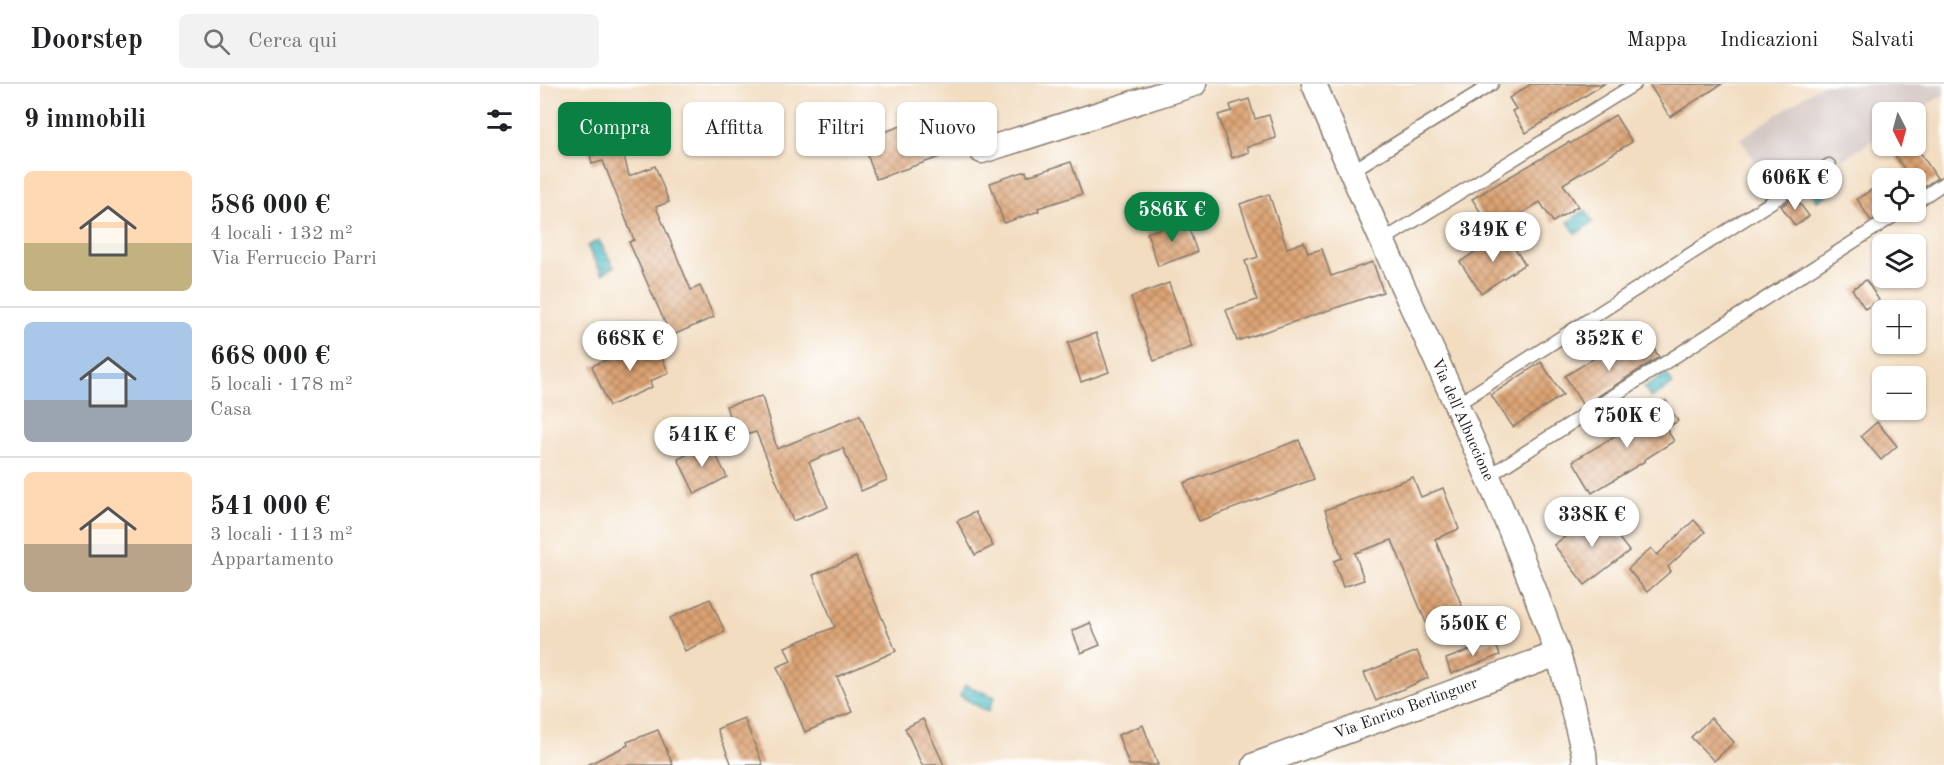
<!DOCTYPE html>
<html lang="it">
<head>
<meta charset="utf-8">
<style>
  :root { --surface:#fff; --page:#f2f2f2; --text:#202124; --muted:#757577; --line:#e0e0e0; --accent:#0b8043 }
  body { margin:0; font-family:"Old Standard TT",serif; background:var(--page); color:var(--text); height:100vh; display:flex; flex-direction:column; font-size:22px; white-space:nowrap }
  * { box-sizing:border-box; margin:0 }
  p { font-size:20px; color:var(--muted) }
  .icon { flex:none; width:33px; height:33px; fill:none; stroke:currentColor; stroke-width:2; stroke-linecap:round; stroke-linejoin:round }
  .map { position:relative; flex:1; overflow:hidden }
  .sheet { display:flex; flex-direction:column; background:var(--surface); width:540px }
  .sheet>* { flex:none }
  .top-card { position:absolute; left:18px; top:18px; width:570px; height:54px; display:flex; gap:12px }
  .needle { width:39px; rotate:174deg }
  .controls { position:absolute; left:1332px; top:18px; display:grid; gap:12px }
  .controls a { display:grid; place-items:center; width:54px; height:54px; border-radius:9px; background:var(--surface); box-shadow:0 2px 4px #0004; font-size:30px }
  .price { position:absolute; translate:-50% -51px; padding:0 14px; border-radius:21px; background:#fff; color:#222; font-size:20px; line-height:39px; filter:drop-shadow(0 2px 3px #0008) }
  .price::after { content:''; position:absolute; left:50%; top:36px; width:18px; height:14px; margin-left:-9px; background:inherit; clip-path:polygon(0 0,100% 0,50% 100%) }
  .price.active { background:var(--accent); color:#fff }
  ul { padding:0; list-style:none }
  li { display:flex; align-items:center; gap:18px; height:150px; padding:0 24px }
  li+li { border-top:2px solid var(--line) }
  li span { display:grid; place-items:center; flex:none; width:168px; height:120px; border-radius:9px; color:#555 }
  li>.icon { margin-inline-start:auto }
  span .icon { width:72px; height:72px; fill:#fffc; stroke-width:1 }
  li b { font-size:26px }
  h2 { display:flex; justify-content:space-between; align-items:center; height:72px; padding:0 24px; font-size:26px }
  .tag { padding:0 21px; border-radius:9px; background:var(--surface); box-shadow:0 2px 4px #0004; font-size:21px; line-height:54px }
  .tag.active { background:var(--accent); color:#fff }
  header { display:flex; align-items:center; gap:36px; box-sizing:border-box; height:84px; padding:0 30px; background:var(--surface); border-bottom:2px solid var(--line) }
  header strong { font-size:28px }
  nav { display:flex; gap:33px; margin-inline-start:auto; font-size:21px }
  .search { width:420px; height:54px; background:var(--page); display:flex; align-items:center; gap:15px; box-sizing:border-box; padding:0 21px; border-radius:9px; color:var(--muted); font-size:22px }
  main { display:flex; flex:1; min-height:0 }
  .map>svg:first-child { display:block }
</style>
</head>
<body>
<header>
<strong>Doorstep</strong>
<div class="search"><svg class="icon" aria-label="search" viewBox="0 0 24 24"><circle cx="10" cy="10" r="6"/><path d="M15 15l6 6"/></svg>Cerca qui</div>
<nav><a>Mappa</a><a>Indicazioni</a><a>Salvati</a></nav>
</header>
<main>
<section class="sheet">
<h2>9 immobili<svg class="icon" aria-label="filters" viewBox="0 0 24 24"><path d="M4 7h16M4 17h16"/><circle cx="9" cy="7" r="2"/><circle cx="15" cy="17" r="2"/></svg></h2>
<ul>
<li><span style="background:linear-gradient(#ffd9b3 60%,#c2b280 0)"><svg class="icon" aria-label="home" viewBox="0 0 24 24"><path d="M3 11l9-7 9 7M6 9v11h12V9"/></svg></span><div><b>586 000 €</b><p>4 locali · 132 m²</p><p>Via Ferruccio Parri</p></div></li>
<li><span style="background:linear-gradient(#a9c7e8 65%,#9aa5b1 0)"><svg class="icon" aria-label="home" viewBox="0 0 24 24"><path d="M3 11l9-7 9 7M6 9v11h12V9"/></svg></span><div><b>668 000 €</b><p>5 locali · 178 m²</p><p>Casa</p></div></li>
<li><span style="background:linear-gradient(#ffd9b3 60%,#b9a48a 0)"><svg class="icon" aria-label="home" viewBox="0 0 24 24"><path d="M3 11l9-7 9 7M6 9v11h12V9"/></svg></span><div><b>541 000 €</b><p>3 locali · 113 m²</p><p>Appartamento</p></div></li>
</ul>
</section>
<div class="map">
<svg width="1404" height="681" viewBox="0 0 1404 681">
  <defs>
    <pattern id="water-rules" width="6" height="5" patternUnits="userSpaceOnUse" patternTransform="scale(1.5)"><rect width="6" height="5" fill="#4ab9c0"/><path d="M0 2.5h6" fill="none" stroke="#409ea4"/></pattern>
    <pattern id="building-cross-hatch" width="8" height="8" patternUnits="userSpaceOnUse" patternTransform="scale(1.5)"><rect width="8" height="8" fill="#dca373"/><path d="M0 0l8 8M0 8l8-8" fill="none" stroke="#b2845e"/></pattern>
  </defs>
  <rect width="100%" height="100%" fill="#fff"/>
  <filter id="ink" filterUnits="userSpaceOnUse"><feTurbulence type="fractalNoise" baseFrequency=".0167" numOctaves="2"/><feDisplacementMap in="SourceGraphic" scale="12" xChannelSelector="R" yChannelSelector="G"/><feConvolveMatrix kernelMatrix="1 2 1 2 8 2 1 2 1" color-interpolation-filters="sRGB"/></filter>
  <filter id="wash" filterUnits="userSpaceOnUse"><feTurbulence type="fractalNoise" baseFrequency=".008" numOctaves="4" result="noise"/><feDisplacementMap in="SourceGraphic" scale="24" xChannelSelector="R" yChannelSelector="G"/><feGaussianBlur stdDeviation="1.35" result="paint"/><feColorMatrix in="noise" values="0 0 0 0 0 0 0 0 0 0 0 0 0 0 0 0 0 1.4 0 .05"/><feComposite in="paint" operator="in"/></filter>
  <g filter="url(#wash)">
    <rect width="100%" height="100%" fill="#f2ddc1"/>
    <polygon fill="#cfc0bb" points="1283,0 1404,0 1404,11 1375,28 1342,28 1342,50 1302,76 1295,69 1236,107 1200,55"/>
    <g fill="url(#water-rules)" stroke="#336a6e" stroke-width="1.5">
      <polygon points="1291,93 1298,104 1277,117 1270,106"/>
      <polygon points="1045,126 1053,138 1036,150 1028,138"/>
      <polygon points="59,156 74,183 62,190 47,162"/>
      <polygon points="1126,289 1133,300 1111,314 1104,303"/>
      <polygon points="425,601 455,613 448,628 420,612"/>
    </g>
    <g id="blocks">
      <g fill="url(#building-cross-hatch)">
        <polygon points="991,0 1064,0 986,49 972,27 976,25 969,14"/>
        <polygon points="1109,0 1182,0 1130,33"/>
        <polygon points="709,15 715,35 729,31 736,54 707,63 709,68 692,74 678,31 692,27 690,21"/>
        <polygon points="1075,31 1092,58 1023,100 1038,122 1013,138 1000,118 953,147 932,115 1029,58 1030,60"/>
        <polygon points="389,32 403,72 336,95 322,56"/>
        <polygon points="76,40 89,92 115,82 129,118 116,123 151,206 160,202 174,233 131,252 89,158 94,156 63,77 52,80 45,48"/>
        <polygon points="1349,62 1376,62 1397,94 1376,108 1376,94 1370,94"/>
        <polygon points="531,78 542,110 498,124 499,127 464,139 450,99 486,87 487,92"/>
        <polygon points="1342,99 1342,129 1331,137 1317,115"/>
        <polygon points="729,110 747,164 764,158 768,169 782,165 791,192 833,178 843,208 697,257 686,226 717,216 705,177 718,173 700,120"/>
        <polygon points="1255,113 1269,132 1255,142 1241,122"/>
        <polygon points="646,136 657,168 618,182 607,149"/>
        <polygon points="964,148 985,180 941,209 920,178"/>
        <polygon points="1326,196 1339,216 1325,225 1312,205"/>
        <polygon points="629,199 652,263 614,277 591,213"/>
        <polygon points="556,249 569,288 541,298 528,259"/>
        <polygon points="113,255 129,289 110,297 112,303 69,322 52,282"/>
        <polygon points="1108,255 1119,273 1043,322 1025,292 1061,270 1068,281"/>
        <polygon points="1001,278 1023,311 973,343 951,311"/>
        <polygon points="222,312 237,365 320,331 347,396 321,407 303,364 269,378 288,423 253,437 216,348 196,354 186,322"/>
        <polygon points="1126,317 1138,337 1126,344 1134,357 1104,376 1105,377 1052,409 1033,377 1102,336 1100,333"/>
        <polygon points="1337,338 1357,362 1341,376 1321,352"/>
        <polygon points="759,356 774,395 659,437 644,399"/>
        <polygon points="170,359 187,393 155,410 138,375"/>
        <polygon points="873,393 881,413 903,404 919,445 895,455 926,532 889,546 852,456 815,469 824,496 803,503 794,477 802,474 785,426"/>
        <polygon points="1058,427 1089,467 1045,501 1014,461"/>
        <polygon points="435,428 453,462 435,471 417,437"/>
        <polygon points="1154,436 1165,448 1128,483 1131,487 1107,508 1088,485 1111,464 1117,471"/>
        <polygon points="316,473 356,567 297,593 312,628 265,648 237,583 251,577 245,563 295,543 273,491"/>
        <polygon points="170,515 185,548 145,567 130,534"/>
        <polygon points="550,539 560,561 541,569 532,547"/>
        <polygon points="954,557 960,571 911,590 906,575"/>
        <polygon points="877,567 888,594 836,617 824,589"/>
        <polygon points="204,634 223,681 192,681 177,645"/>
        <polygon points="1171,634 1194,658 1174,677 1151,653"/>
        <polygon points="383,635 404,681 382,681 365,644"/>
        <polygon points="603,641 618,681 589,681 578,651"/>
        <polygon points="118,646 133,681 47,681 88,661 87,658"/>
      </g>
    </g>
  </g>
  <g filter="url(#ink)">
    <use href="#blocks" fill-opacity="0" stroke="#877c6e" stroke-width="1.5"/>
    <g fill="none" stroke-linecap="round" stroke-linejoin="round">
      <g stroke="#877c6e" stroke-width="15">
        <g id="lane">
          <polyline points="810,88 952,0"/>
          <polyline points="1376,118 1404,99"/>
          <polyline points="842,157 1095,0"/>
          <polyline points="916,321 1289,81"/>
          <polyline points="947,393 1360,128"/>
        </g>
      </g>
      <g stroke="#877c6e" stroke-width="27">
        <g id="street">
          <path d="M 774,0 C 852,190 949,374 1017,568 C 1028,601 1035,636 1044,669 L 1045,681"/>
          <polyline points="442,67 654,0"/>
          <polyline points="715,681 1017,570"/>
        </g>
      </g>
      <use href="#lane" stroke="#fff" stroke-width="12"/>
      <use href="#street" stroke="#fff" stroke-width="24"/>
    </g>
  </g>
  <g text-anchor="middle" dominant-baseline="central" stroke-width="6" stroke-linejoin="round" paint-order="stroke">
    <g font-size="16" fill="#1c1c1c" stroke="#fff">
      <text transform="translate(922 336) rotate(66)">Via dell'Albuccione</text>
      <text transform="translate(866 625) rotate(-20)">Via Enrico Berlinguer</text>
    </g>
  </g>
</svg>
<div class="controls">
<a><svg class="needle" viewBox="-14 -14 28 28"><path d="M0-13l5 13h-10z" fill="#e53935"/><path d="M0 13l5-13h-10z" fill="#757577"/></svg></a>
<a><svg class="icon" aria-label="locate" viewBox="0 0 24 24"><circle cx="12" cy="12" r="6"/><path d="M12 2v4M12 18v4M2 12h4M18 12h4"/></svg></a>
<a><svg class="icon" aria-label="layers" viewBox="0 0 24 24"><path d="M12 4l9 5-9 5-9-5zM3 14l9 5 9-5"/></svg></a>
<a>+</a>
<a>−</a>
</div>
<b class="price" style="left:1255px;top:127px">606K €</b>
<b class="price active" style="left:632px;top:159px">586K €</b>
<b class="price" style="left:953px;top:179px">349K €</b>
<b class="price" style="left:90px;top:288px">668K €</b>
<b class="price" style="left:1069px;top:288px">352K €</b>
<b class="price" style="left:1087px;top:365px">750K €</b>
<b class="price" style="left:162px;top:384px">541K €</b>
<b class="price" style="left:1052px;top:464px">338K €</b>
<b class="price" style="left:933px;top:573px">550K €</b>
<div class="top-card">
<a class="tag active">Compra</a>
<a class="tag">Affitta</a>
<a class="tag">Filtri</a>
<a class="tag">Nuovo</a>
</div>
</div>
</main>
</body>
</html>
